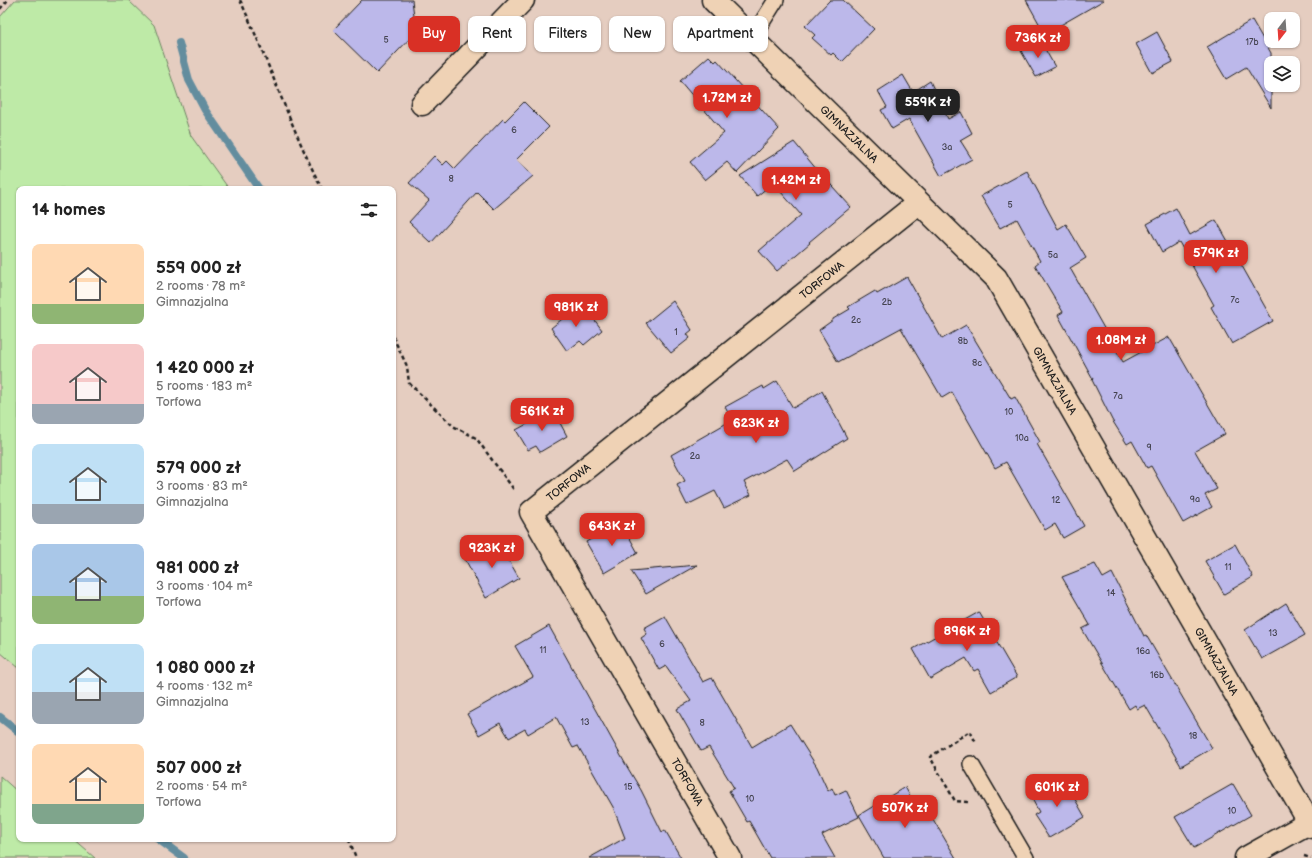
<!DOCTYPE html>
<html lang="en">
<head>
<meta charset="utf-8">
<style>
  :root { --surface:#fff; --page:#f2f2f2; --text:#222; --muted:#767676; --accent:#d93025 }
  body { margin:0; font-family:"Balsamiq Sans",sans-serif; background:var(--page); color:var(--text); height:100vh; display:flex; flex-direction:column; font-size:15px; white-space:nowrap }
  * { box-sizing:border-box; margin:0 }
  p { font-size:13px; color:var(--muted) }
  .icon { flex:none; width:22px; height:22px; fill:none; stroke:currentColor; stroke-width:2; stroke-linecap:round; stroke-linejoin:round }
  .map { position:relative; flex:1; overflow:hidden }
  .details { position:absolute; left:16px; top:186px; width:380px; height:656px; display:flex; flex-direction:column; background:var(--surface); border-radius:8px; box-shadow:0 1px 3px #0004 }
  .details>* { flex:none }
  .top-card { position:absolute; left:408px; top:16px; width:380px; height:36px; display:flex; gap:8px }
  .needle { width:26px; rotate:197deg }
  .buttons { position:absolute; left:1264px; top:12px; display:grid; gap:8px }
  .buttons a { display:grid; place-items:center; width:36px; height:36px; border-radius:8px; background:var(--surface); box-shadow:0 1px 3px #0004; font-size:20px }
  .price { position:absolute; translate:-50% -34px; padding:0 9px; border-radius:8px; background:var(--accent); color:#fff; font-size:13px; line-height:26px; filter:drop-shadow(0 1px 2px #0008) }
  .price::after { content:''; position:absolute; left:50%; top:24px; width:12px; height:9px; margin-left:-6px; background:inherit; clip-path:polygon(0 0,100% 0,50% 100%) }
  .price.selected { background:#222; color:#fff }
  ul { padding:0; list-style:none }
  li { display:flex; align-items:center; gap:12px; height:100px; padding:0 16px }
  li span { display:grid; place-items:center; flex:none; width:112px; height:80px; border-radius:8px; color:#555 }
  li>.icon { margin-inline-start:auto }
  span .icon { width:48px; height:48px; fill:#fffc; stroke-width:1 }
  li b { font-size:17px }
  h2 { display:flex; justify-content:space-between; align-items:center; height:48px; padding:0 16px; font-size:17px }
  .tag { padding:0 14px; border-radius:8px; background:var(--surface); box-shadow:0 1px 3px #0004; font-size:14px; line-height:36px }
  .tag.selected { background:var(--accent); color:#fff }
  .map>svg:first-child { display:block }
</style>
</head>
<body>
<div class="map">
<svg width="1312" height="858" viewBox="0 0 1312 858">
  <rect width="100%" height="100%" fill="#e5cdc0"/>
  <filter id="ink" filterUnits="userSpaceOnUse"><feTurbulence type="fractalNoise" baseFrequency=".025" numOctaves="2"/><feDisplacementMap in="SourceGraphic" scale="8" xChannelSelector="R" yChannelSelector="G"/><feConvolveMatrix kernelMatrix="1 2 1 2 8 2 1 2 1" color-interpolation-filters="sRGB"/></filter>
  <g filter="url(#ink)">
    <g fill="#beeaa7" stroke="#6d8362">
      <polygon points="15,0 128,0 154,25 191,136 229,189 19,189 19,668 0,652 0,17"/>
      <polygon points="0,776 19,793 19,839 73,839 95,858 0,858"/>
    </g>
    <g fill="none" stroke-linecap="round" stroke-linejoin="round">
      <g stroke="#638d9e" stroke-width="8">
        <polyline points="179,43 189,80 205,110 259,189"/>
        <polyline points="0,717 19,732"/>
        <polyline points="158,839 184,858"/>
      </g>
    </g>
    <g fill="#bcb8ea" stroke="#1c1c1c">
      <polygon points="362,0 412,0 416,32 377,73 333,30"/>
      <polygon points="830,0 843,0 874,29 842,62 833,53 831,55 812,38 815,35 805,26"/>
      <polygon points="1026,0 1104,0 1045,34"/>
      <polygon points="1252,20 1271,53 1271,108 1246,67 1226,79 1207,47"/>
      <polygon points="1157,32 1173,62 1152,73 1136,44"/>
      <polygon points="1040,40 1055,67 1036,77 1021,51"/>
      <polygon points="709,56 715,62 717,60 779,129 737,173 727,162 705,180 690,162 724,133 680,81"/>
      <polygon points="903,75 913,92 930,81 948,119 961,112 972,133 960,140 972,159 941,176 909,119 892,129 881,110 887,107 878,91"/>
      <polygon points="524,102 549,127 516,160 533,176 494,209 477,192 431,243 409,222 429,200 409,183 434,156 443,165 447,161 455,169 503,119 505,121"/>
      <polygon points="794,142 822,176 823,176 851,207 809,242 810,243 777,271 759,251 801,215 773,183 757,196 740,176"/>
      <polygon points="1027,171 1058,229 1066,224 1086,258 1070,268 1123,362 1169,337 1225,434 1195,451 1217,489 1205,495 1212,507 1183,523 1151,466 1147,468 1132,441 1127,444 1112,420 1092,380 1093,379 1058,315 1063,312 1035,265 1040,261 1017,219 1000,228 981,196"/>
      <polygon points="1176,208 1190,235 1216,220 1273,321 1232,344 1211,307 1214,305 1179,242 1162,252 1147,224"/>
      <polygon points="907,277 942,339 966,325 1011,399 1015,397 1040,442 1037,444 1084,526 1063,538 1055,524 1045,530 1006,462 995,468 952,392 942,398 901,328 838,362 819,330 833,320 833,319 850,309 848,307 875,291 877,294"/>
      <polygon points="673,301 692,330 687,334 690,338 671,353 646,323"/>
      <polygon points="582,303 602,330 584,345 580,341 567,351 551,328"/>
      <polygon points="777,381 793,408 822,391 847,438 795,471 787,459 744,482 751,495 724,508 715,491 687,505 677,485 685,481 671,455 732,420 725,407 763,386 764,389"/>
      <polygon points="553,410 567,436 540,452 536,446 528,450 516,430"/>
      <polygon points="621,522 638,553 604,573 586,542"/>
      <polygon points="497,540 519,578 486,598 465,559"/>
      <polygon points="1235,544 1253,577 1224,594 1205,561"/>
      <polygon points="1095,564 1103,578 1112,573 1144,636 1146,635 1212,748 1181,766 1145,705 1137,709 1135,705 1129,709 1082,629 1090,625 1062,577"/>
      <polygon points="697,565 646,594 631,571"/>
      <polygon points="1286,603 1305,635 1262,659 1245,630"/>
      <polygon points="979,612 1017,677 991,692 978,669 974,671 966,658 930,679 913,649"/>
      <polygon points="665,616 703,682 712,678 752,747 790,724 817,767 828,791 832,788 835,795 846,790 859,817 822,835 835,858 770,858 749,821 747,822 729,791 734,788 709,747 701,751 677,709 691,701 666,666 659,670 641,638 647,634 644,628"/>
      <polygon points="549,626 626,765 641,790 662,832 665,830 681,858 589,858 625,838 613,807 578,746 573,748 556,717 528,734 525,729 509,738 500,723 479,735 467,714 533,677 515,646"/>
      <polygon points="1063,778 1085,817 1049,838 1034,815 1039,812 1031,797"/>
      <polygon points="1233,784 1251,815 1194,848 1175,817"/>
      <polygon points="905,787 914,803 921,799 956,858 884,858 859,815"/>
    </g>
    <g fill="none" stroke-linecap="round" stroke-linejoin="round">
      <g stroke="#1c1c1c" stroke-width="18">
        <g id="lane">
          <polyline points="750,36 759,27 776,0"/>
          <polyline points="971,764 1026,858"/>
        </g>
      </g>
      <g stroke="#1c1c1c" stroke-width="25">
        <g id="street">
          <path id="s1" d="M 713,0 L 996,278 L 1312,827"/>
          <polyline points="422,104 523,0"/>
          <path id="s2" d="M 730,858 L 531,512 L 918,203"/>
          <polyline points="1246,858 1312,821"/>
        </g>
      </g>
      <g stroke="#1c1c1c" stroke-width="2.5" stroke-dasharray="4 3" stroke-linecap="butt">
        <path d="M 240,0 C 269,62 291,128 322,189"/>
        <polyline points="0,9 8,0"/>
        <polyline points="393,337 407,366 409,383 453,426 476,438 515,491"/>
        <polyline points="968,802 955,801 930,757 970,731 976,743"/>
        <polyline points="349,839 356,858"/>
        <polyline points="1304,856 1311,858"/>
      </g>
      <use href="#lane" stroke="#efd2b5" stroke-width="15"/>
      <use href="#street" stroke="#efd2b5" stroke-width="22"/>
    </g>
  </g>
  <g text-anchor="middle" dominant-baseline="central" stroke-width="3" stroke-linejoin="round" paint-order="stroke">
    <g font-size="9" fill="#444350">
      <text x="386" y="40">5</text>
      <text x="1252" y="42">17b</text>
      <text x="514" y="130">6</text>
      <text x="947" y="147">3a</text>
      <text x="451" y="179">8</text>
      <text x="1010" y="205">5</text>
      <text x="1053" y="255">5a</text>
      <text x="1235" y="300">7c</text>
      <text x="887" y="302">2b</text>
      <text x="856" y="320">2c</text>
      <text x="676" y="332">1</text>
      <text x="963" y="341">8b</text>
      <text x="977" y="363">8c</text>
      <text x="1118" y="396">7a</text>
      <text x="1009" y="412">10</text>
      <text x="1022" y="438">10a</text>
      <text x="1149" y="447">9</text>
      <text x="695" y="456">2a</text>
      <text x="1195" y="499">9a</text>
      <text x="1056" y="500">12</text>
      <text x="1228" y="567">11</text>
      <text x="1111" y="593">14</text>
      <text x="1273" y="633">13</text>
      <text x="662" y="644">6</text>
      <text x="543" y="650">11</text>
      <text x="1143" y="651">16a</text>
      <text x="1157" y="675">16b</text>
      <text x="585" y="722">13</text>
      <text x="702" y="723">8</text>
      <text x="1193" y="736">18</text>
      <text x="628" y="787">15</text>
      <text x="750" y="799">10</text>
      <text x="1232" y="811">10</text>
    </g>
    <g font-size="11" fill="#1c1c1c" stroke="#efd2b5">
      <text stroke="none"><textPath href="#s1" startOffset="191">GIMNAZJALNA</textPath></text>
      <text stroke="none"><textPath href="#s2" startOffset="771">TORFOWA</textPath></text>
      <text stroke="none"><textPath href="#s1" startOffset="515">GIMNAZJALNA</textPath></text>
      <text stroke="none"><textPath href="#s2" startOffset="447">TORFOWA</textPath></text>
      <text stroke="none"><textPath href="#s1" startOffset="839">GIMNAZJALNA</textPath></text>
      <text transform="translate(687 782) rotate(60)">TORFOWA</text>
    </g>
  </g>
</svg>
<div class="buttons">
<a><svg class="needle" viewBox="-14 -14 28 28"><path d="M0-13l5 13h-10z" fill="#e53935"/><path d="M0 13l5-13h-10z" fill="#767676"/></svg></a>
<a><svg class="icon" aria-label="layers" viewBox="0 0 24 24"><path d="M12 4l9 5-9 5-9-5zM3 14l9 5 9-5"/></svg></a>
</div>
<b class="price" style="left:1038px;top:59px">736K zł</b>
<b class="price" style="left:727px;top:119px">1.72M zł</b>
<b class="price selected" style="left:928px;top:123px">559K zł</b>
<b class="price" style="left:796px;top:201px">1.42M zł</b>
<b class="price" style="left:1216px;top:274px">579K zł</b>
<b class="price" style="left:576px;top:328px">981K zł</b>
<b class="price" style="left:1121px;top:361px">1.08M zł</b>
<b class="price" style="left:542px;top:432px">561K zł</b>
<b class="price" style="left:756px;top:444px">623K zł</b>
<b class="price" style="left:612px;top:547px">643K zł</b>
<b class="price" style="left:492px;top:569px">923K zł</b>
<b class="price" style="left:967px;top:652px">896K zł</b>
<b class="price" style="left:1057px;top:808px">601K zł</b>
<b class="price" style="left:905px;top:829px">507K zł</b>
<div class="top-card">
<a class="tag selected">Buy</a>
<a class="tag">Rent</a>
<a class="tag">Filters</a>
<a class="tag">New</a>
<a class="tag">Apartment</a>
</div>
<section class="details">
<h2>14 homes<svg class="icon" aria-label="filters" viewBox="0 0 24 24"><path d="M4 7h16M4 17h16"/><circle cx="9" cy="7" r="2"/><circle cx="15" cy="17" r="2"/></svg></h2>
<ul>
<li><span style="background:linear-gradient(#ffd9b3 75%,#8fb573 0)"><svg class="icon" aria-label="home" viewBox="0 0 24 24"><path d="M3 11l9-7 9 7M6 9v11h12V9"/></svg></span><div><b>559 000 zł</b><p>2 rooms · 78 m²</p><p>Gimnazjalna</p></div></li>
<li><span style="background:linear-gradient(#f6c9c9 75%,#9aa5b1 0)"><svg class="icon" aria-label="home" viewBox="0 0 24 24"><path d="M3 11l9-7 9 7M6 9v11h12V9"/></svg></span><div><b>1 420 000 zł</b><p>5 rooms · 183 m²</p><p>Torfowa</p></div></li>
<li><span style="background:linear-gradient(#bfe0f5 75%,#9aa5b1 0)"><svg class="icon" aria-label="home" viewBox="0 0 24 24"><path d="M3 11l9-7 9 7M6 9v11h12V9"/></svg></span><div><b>579 000 zł</b><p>3 rooms · 83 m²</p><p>Gimnazjalna</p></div></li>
<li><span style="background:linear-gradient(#a9c7e8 65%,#8fb573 0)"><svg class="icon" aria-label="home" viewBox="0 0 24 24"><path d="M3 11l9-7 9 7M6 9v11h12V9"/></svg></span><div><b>981 000 zł</b><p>3 rooms · 104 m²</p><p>Torfowa</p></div></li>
<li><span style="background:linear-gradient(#bfe0f5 60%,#9aa5b1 0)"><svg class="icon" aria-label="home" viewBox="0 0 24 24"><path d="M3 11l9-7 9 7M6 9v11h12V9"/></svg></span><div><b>1 080 000 zł</b><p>4 rooms · 132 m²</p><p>Gimnazjalna</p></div></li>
<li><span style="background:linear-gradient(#ffd9b3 75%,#7fa58c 0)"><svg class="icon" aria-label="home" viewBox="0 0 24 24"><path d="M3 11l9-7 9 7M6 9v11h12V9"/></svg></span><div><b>507 000 zł</b><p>2 rooms · 54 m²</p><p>Torfowa</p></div></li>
</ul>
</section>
</div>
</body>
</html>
